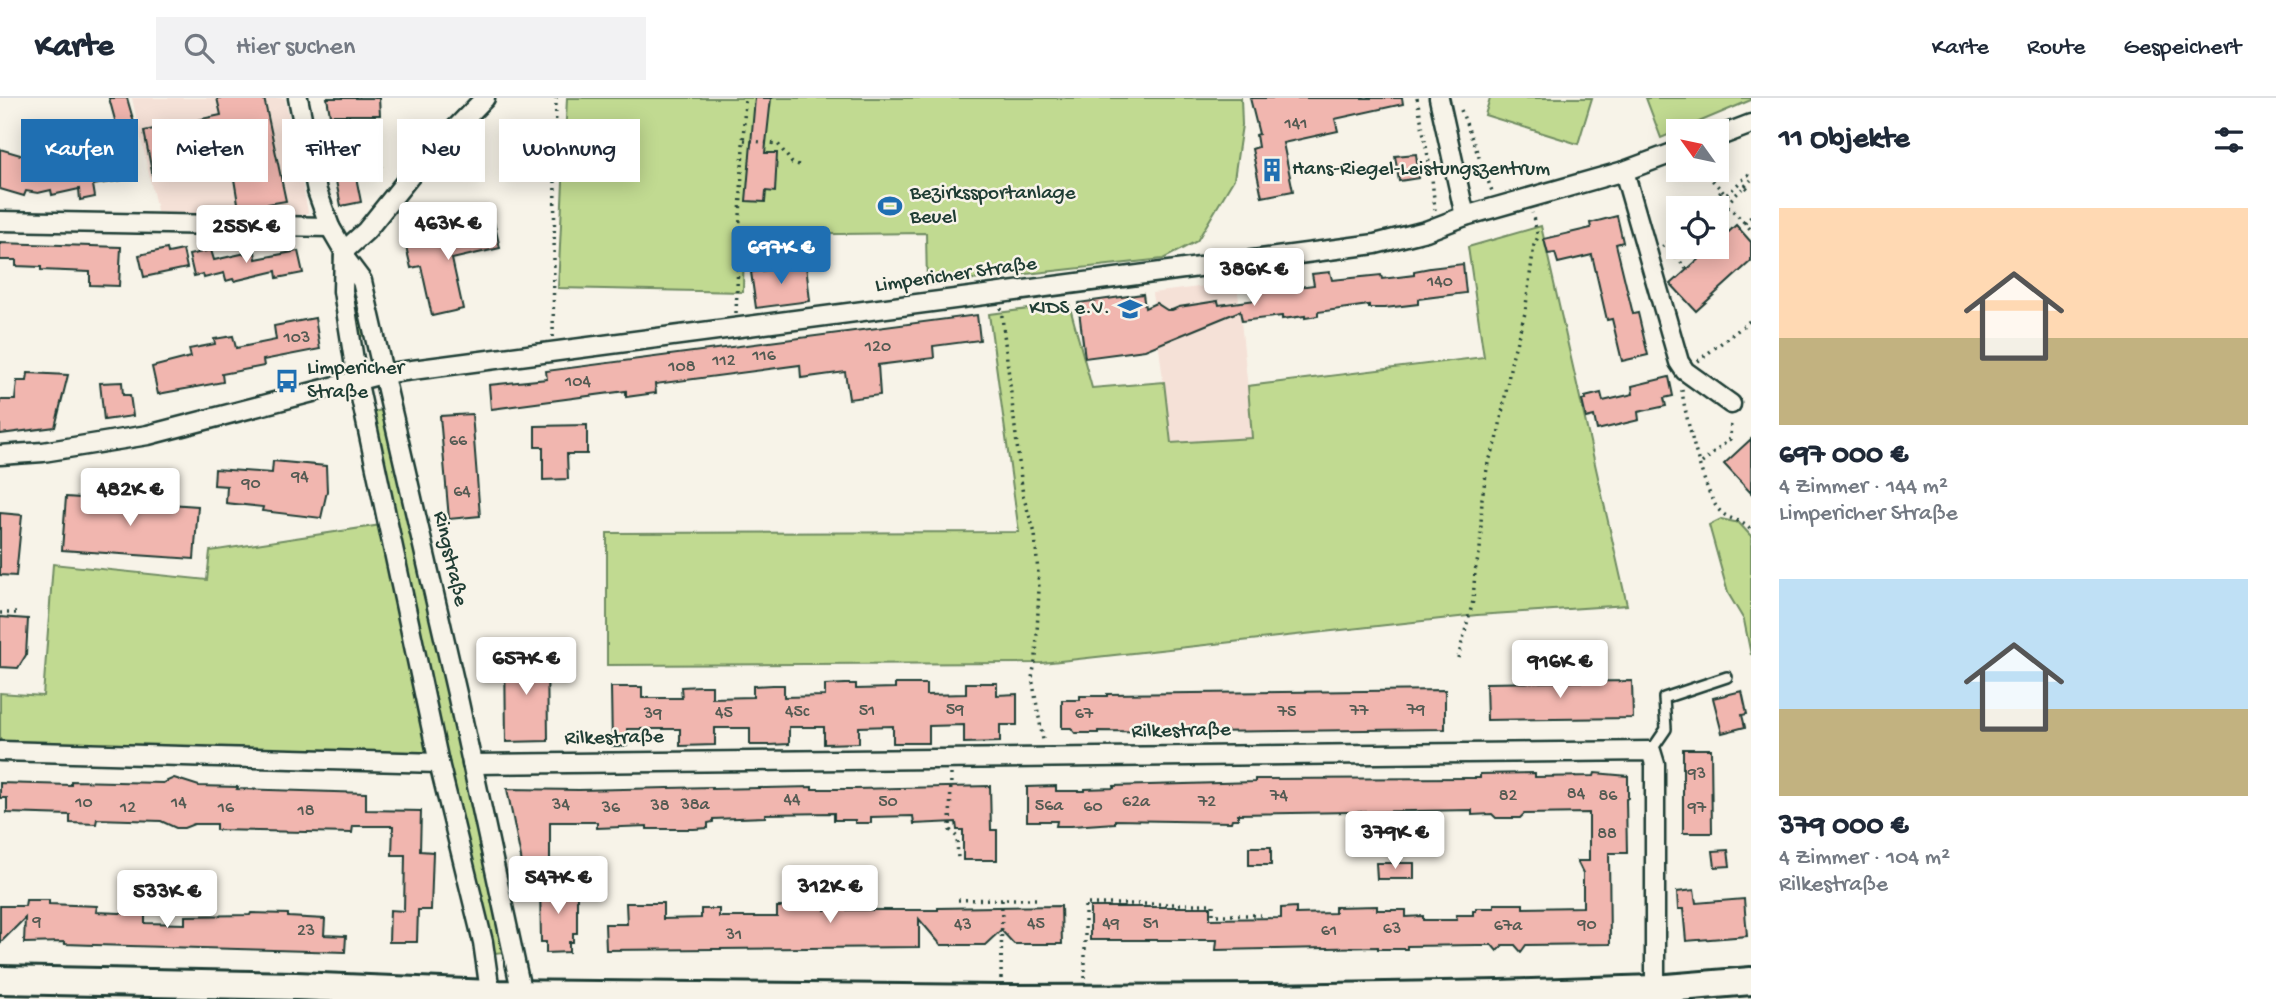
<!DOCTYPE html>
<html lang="de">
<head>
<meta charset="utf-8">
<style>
  :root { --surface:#fff; --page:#f2f2f3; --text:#1f2937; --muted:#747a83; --line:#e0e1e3; --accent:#1f6fb2 }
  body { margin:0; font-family:"Gochi Hand",sans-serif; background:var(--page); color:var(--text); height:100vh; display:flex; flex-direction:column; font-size:26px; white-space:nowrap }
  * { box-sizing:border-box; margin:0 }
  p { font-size:23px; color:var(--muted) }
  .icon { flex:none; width:38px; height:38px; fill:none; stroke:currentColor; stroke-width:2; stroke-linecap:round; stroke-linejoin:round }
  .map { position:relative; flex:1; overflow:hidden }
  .sheet { display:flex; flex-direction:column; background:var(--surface); width:525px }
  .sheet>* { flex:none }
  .guide { position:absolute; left:21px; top:21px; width:665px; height:63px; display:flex; gap:14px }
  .needle { width:46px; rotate:303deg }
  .tools { position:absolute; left:1666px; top:21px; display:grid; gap:14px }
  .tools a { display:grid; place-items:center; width:63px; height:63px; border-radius:0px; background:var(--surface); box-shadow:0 4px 18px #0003; font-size:35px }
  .price { position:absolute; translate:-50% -60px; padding:0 16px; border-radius:7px; background:#fff; color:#222; font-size:23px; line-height:46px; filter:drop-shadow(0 2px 4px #0008) }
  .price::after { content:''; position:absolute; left:50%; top:42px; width:21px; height:16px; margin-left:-10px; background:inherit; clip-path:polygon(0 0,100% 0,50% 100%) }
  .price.current { background:var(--accent); color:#fff }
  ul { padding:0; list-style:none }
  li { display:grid; align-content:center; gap:14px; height:371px; padding:0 28px }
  li span { display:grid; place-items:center; height:217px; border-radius:0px; color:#555 }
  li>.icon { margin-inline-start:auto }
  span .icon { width:126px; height:126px; fill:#fffc; stroke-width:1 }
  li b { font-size:30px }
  h2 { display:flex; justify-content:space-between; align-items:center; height:84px; padding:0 28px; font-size:30px }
  .tag { padding:0 24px; border-radius:0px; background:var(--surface); box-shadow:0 4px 18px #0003; font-size:24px; line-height:63px }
  .tag.current { background:var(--accent); color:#fff }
  header { display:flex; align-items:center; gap:42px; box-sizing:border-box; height:98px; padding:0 35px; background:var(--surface); border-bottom:2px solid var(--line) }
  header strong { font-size:33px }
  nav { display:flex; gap:38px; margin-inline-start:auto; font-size:24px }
  .search { width:490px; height:63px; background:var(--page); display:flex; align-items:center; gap:18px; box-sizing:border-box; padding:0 24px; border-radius:0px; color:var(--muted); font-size:26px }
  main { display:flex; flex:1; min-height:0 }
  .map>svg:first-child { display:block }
</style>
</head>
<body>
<header>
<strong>Karte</strong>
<div class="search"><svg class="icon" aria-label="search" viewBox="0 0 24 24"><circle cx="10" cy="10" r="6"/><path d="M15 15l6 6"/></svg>Hier suchen</div>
<nav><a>Karte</a><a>Route</a><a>Gespeichert</a></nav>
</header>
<main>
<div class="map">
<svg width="1751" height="901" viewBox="0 0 1751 901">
  <rect width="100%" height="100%" fill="#f7f3e8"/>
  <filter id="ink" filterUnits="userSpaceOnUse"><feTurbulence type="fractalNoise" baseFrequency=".0143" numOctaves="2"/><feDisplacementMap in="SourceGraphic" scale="14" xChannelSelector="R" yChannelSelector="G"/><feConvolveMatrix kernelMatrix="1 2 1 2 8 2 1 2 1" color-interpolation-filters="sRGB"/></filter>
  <g filter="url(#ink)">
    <g fill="#f5e1d7">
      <polygon points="132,0 285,0 308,114 305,119 158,117"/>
      <polygon points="1237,184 1253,340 1171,345 1152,195"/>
    </g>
    <g fill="#c1da91" stroke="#708c62" stroke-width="2">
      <polygon points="567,0 1241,0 1242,27 1234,81 1197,143 1163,161 927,187 926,135 744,137 743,194 558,190"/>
      <polygon points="1490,0 1592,0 1578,46 1485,17"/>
      <polygon points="1646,0 1751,0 1751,2 1661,40"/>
      <polygon points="1541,128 1627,507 1477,517 1042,565 607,567 607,435 1019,434 989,216 1069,206 1092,290 1164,284 1171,345 1252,340 1248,288 1484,259 1468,149"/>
      <polygon points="349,183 354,184 365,237 359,239"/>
      <polygon points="382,312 395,371 412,414 504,854 495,855 477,779 468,761 373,314"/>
      <polygon points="1721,421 1739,425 1751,438 1751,557 1744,522 1728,495 1709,427"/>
      <polygon points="388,426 439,665 0,653 0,595 43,598 53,466 207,482 210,453"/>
    </g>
    <g fill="#f1b6af" stroke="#1f3d34" stroke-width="2">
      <polygon points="109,0 127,0 135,28 118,33"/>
      <polygon points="217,0 264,0 286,103 239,111 231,63 153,79 144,33 221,17"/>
      <polygon points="327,0 379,0 380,17 330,17"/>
      <polygon points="755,0 771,0 765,55 777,55 775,94 766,93 765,104 746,103"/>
      <polygon points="1250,0 1402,0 1403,6 1335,21 1338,33 1283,45 1293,93 1262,99 1252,51 1258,49 1256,37 1259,36"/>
      <polygon points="375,36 382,68 355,74 361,104 341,108 335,78 341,77 334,45"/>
      <polygon points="115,46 123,82 93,87 95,99 80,102 79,91 52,97 51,92 38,95 26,93 24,98 0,91 0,51 34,61"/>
      <polygon points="1416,56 1419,80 1399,83 1395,58"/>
      <polygon points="1617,118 1623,144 1616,146 1633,216 1638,215 1648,257 1622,263 1612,221 1607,222 1592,157 1558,165 1555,155 1548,156 1544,141 1591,130 1590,125"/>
      <polygon points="494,124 500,150 452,161 463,211 432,218 421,168 411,170 405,144"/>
      <polygon points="1736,127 1751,144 1751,163 1696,213 1671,186 1712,149 1717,149 1717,145"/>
      <polygon points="0,145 121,149 119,188 90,187 90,174 41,172 41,169 16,168 16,162 0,162"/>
      <polygon points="167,151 168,155 183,152 187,170 144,179 139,157"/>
      <polygon points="211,152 214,162 255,153 256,161 298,153 303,175 277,180 276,173 234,183 233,181 226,183 224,175 204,180 203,176 194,178 189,157"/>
      <polygon points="1463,166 1466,195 1418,201 1418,206 1385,210 1369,210 1369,207 1318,214 1318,218 1305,220 1305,218 1282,221 1282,218 1242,223 1240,213 1145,252 1085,260 1078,205 1143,196 1145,210 1156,205 1167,212 1172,212 1179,209 1218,203 1219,207 1256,202 1255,192 1268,190 1269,193 1314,187 1312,176 1330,174 1332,182 1381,177 1382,181 1414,177 1414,173 1430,170"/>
      <polygon points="806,167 810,203 756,210 751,174"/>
      <polygon points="977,217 980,242 933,248 934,260 878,267 880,297 849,301 845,274 801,280 800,267 655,286 656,295 626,299 626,293 491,311 489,287 547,281 546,273"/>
      <polygon points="315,220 320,251 263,262 264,268 222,276 223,284 158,296 152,269 191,259 189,251 215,246 214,241 233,238 236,250 276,242 274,228"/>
      <polygon points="28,275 68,277 55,329 0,336 0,302 15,302 17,283 27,283"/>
      <polygon points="1669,279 1673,298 1664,300 1666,308 1638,314 1639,322 1597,332 1594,318 1586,320 1582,302 1586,301 1585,299 1601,295 1603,303 1620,299 1633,296 1632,288"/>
      <polygon points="122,284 123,297 130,297 133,318 104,322 100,285"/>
      <polygon points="472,316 480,418 449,421 440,318"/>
      <polygon points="587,327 587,356 567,356 568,381 543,382 543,349 535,349 535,328"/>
      <polygon points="1751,341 1751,395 1724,366"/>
      <polygon points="273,363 326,368 327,393 321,420 262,413 263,409 226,405 227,388 214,387 215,371 272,375"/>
      <polygon points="66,399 198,408 194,461 62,452"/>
      <polygon points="0,415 22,417 16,478 0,477"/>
      <polygon points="0,519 28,521 26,557 18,570 0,569"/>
      <polygon points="505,554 547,554 548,643 506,644"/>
      <polygon points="1632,583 1633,620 1487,622 1486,585"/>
      <polygon points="966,585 997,585 997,597 1017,596 1017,627 1000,627 1000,644 964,645 964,627 929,628 929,645 893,645 893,628 859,629 859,645 824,646 824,629 789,629 789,646 769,647 750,647 750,630 715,630 715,647 680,648 680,631 627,631 627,648 612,648 611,589 642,589 642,600 682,600 681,589 701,588 712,588 712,600 753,599 753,588 773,587 784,587 784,599 825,598 825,587 845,586 856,586 856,591 895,590 895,586 926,586 926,597 966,596"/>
      <polygon points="1445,592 1445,631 1202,634 1098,633 1098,635 1075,635 1071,630 1062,630 1062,602 1080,602 1080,598 1107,598 1107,596"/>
      <polygon points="1742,593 1747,616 1742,617 1745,629 1722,635 1713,600"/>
      <polygon points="1683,651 1711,651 1712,735 1683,735"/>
      <polygon points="1535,675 1535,679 1594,678 1595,675 1628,678 1628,700 1626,701 1627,755 1609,755 1610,846 1526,847 1521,854 1515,847 1503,847 1497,853 1492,847 1477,847 1407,848 1407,851 1378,851 1378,849 1216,852 1217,842 1090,842 1090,809 1210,809 1210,821 1281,820 1281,810 1296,809 1296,816 1335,815 1335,809 1377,808 1377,812 1406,812 1406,819 1423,818 1423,822 1457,822 1456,817 1473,817 1473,813 1476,813 1476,810 1494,810 1494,806 1523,806 1523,810 1583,809 1583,775 1577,763 1589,763 1589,715 1524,716 1520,720 1496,720 1492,716 1472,717 1472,712 1238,716 1238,721 1232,721 1231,724 1115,722 1115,725 1071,728 1056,728 1057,723 1027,723 1027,689 1056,688 1056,693 1085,693 1085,691 1114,690 1114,688 1255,684 1255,681 1472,680 1480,680 1480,676"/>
      <polygon points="174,680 199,688 238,689 237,691 366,695 366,712 421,713 420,753 433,754 431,812 418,812 417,844 389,844 390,812 404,813 405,757 392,757 393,728 353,728 352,735 216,732 216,726 194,726 184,730 176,730 161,723 97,721 96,726 70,725 70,717 7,715 7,700 0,700 0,685 71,687 71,683 163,685"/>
      <polygon points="990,688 991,732 997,732 997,762 963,762 963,732 957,732 956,724 914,726 913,718 871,719 871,725 855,725 855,722 834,722 834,715 765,716 765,719 713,721 713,724 708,725 708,730 694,731 647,731 647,728 597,730 597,724 550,724 550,765 522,765 507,691 579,692 712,689 712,691 812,689 812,691 855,691"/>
      <rect x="1249" y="749" width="22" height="18"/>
      <polygon points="1728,752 1730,768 1715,769 1713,753"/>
      <polygon points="1376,765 1414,765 1414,781 1377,781"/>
      <polygon points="786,772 825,772 825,812 938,812 938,810 1061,808 1062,846 1014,846 1001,832 985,847 941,847 919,821 919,849 606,852 605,826 627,826 626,805 663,805 663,821 701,820 701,811 719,811 719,819 777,819 777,809 786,809"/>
      <polygon points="577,785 577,835 573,835 573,844 569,844 569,854 546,855 546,844 541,844 540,786"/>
      <polygon points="1694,792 1696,805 1744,801 1747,838 1686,843 1683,811 1678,811 1677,794"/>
      <polygon points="26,802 49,802 49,806 97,808 96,814 145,816 145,825 185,826 185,818 250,817 251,815 288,816 288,819 325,821 324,837 346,838 345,854 95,847 65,846 65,844 24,845 25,820 0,845 0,808 25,808"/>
    </g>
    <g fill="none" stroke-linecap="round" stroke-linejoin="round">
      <g stroke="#1f3d34" stroke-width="14">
        <polyline id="lane" points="1651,653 1666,631 1664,600 1727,579"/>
      </g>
      <g stroke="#1f3d34" stroke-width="23">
        <g id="street">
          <polyline points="298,0 317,93 330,129 344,153 343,193 357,281 439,665 483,844 491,901"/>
          <polyline points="1439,0 1465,118"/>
          <polyline points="1717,39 1751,26"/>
          <polyline points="1624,73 1679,264 1685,273 1731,306"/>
          <polyline points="0,123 330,129"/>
          <polyline points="344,153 366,133 415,72 485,0"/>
          <polyline points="344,159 362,183 458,600 523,901"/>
          <polyline points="0,357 43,354 148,337 382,276 1375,146 1426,133 1465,118 1624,73 1678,53"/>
          <polyline points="0,653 439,665"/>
          <polyline points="472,666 1651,653 1655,666 1655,891"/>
        </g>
      </g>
      <g stroke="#1f3d34" stroke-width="32">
        <polyline id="secondary" points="0,882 296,888 491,896 1001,901 1272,900 1499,896 1655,891 1751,883"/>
      </g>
      <g stroke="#1f3d34" stroke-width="3.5" stroke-dasharray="2 5" stroke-linecap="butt">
        <polyline points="1417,0 1432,80 1435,112"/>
        <polyline points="1461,12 1492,93"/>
        <polyline points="744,42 778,46 792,65 803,68"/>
        <polyline points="1703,72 1726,97 1749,76 1751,78"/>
        <polyline points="1745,88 1751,82"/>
        <polyline points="1726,106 1745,88 1751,94"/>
        <polyline points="1704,110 1722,93"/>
        <polyline points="1717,119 1729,109 1745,125"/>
        <polyline points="1751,119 1745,125 1751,132"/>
        <polyline points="1717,140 1719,143"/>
        <polyline points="1662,149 1678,134"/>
        <polyline points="1684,149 1675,157 1687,172"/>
        <polyline points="1001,210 1023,398 1035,435 1039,490 1036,559 1032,580 1043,642"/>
        <polyline points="736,215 745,0"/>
        <polyline points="553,239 556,0"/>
        <polyline points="1698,263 1751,222"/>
        <path d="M 1682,292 C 1684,314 1705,398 1719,412 C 1729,423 1740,420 1751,432"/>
        <polyline points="1702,365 1730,341 1731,323"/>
        <polyline points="0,515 16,515"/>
        <polyline points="1458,560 1473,503 1475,473 1480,452 1482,400 1488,365 1497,343 1512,260 1525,215 1534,147 1538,139 1532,115"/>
        <polyline points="951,676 950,732 957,739 958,762"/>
        <polyline points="958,802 1002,801"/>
        <polyline points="1085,880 1085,806 1213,806 1213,817 1264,817"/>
        <polyline points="1001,881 1002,801 1041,801"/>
      </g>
      <use href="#lane" stroke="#f7f3e8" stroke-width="9"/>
      <use href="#street" stroke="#f7f3e8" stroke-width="18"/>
      <use href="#secondary" stroke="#f7f3e8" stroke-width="26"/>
    </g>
  </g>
  <defs>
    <g id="building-bare" transform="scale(1.89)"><path d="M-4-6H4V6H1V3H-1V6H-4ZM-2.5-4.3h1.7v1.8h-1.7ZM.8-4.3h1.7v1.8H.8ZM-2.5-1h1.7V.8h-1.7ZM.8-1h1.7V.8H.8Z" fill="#1f6fb2" stroke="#f7f3e8" stroke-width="2.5" paint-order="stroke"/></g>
    <g id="stadium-bare" transform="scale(1.89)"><path d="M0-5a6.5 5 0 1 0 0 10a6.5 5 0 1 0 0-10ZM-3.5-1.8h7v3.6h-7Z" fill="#1f6fb2" stroke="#f7f3e8" stroke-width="2.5" paint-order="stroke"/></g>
    <g id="school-bare" transform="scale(1.89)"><path d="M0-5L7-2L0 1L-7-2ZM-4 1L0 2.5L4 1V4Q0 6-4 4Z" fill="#1f6fb2" stroke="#f7f3e8" stroke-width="2.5" paint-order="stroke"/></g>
    <g id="bus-bare" transform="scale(1.89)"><path d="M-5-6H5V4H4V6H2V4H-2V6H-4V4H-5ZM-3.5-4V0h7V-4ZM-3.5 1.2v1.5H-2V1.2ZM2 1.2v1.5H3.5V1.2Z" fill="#1f6fb2" stroke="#f7f3e8" stroke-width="2.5" paint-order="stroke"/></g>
  </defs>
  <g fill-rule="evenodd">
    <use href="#building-bare" x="1272" y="72"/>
    <use href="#stadium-bare" x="890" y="108"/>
    <use href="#school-bare" x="1130" y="211"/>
    <use href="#bus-bare" x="287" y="283"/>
  </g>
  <g text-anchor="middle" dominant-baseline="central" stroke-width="5" stroke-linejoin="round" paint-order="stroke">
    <g font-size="18" fill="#545b53">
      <text x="1296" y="26">141</text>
      <text x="1440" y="184">140</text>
      <text x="297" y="240">103</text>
      <text x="878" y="249">120</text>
      <text x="764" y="258">116</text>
      <text x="724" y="263">112</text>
      <text x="682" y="269">108</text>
      <text x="578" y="284">104</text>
      <text x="458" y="343">66</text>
      <text x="300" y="379">94</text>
      <text x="251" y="386">90</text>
      <text x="462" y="394">64</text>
      <text x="955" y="612">59</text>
      <text x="1416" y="612">79</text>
      <text x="867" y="613">51</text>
      <text x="1359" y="613">77</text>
      <text x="797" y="614">45c</text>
      <text x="1287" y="614">75</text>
      <text x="724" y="615">45</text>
      <text x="653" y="616">39</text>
      <text x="1084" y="616">67</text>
      <text x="1697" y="676">93</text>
      <text x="1576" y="696">84</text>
      <text x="1279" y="698">74</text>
      <text x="1508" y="698">82</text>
      <text x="1608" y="698">86</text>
      <text x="792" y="702">44</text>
      <text x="888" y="704">50</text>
      <text x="1136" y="704">62a</text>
      <text x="1207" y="704">72</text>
      <text x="84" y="705">10</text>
      <text x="179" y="705">14</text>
      <text x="561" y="707">34</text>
      <text x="695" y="707">38a</text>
      <text x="660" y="708">38</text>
      <text x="1049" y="708">56a</text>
      <text x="1093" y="709">60</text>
      <text x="128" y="710">12</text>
      <text x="226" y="710">16</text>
      <text x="611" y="710">36</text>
      <text x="1697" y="710">97</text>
      <text x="306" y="713">18</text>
      <text x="1607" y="736">88</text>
      <text x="37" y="824">9</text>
      <text x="1036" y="826">45</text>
      <text x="1111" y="826">49</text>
      <text x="1151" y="826">51</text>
      <text x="963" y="827">43</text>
      <text x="1587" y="827">90</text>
      <text x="1508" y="828">67a</text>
      <text x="1392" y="831">63</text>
      <text x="306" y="833">23</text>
      <text x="1329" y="833">61</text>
      <text x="734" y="837">31</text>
    </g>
    <g font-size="21" fill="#1f3d34" stroke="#f7f3e8" text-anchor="start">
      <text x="1292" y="72">Hans-Riegel-Leistungszentrum</text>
      <text x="910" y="96">Bezirkssportanlage<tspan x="910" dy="24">Beuel</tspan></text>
      <text x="1110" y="211" text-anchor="end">KIDS e.V.</text>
      <text x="307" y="271">Limpericher<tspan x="307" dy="24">Straße</tspan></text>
    </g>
    <g font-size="21" fill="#1f3d34" stroke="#f7f3e8">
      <text transform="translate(956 178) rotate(-8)">Limpericher Straße</text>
      <text transform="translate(449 461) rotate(77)">Ringstraße</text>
      <text transform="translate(1181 634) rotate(-1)">Rilkestraße</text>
      <text transform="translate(614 641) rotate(-1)">Rilkestraße</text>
    </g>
  </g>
</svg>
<div class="tools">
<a><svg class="needle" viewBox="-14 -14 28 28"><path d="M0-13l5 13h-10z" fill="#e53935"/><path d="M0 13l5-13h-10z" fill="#747a83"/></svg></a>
<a><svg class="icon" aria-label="locate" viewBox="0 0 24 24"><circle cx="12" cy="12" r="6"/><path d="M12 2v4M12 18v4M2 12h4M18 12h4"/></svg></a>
</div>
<b class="price" style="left:448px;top:164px">463K €</b>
<b class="price" style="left:246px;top:167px">255K €</b>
<b class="price current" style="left:781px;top:188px">697K €</b>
<b class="price" style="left:1254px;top:210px">386K €</b>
<b class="price" style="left:130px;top:430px">482K €</b>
<b class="price" style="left:526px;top:599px">657K €</b>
<b class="price" style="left:1560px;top:602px">916K €</b>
<b class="price" style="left:1395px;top:773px">379K €</b>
<b class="price" style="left:558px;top:818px">547K €</b>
<b class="price" style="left:830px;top:827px">312K €</b>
<b class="price" style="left:167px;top:832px">533K €</b>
<div class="guide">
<a class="tag current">Kaufen</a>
<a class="tag">Mieten</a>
<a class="tag">Filter</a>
<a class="tag">Neu</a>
<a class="tag">Wohnung</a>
</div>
</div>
<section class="sheet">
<h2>11 Objekte<svg class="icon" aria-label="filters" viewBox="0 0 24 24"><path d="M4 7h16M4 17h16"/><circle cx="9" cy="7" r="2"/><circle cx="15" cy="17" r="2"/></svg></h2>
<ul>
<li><span style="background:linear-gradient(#ffd9b3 60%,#c2b280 0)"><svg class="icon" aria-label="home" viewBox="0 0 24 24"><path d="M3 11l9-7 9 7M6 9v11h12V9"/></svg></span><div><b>697 000 €</b><p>4 Zimmer · 144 m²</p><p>Limpericher Straße</p></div></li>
<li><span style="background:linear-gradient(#bfe0f5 60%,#c2b280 0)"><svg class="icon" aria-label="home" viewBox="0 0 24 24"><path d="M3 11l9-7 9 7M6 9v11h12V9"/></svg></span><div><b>379 000 €</b><p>4 Zimmer · 104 m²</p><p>Rilkestraße</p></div></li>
</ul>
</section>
</main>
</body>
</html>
